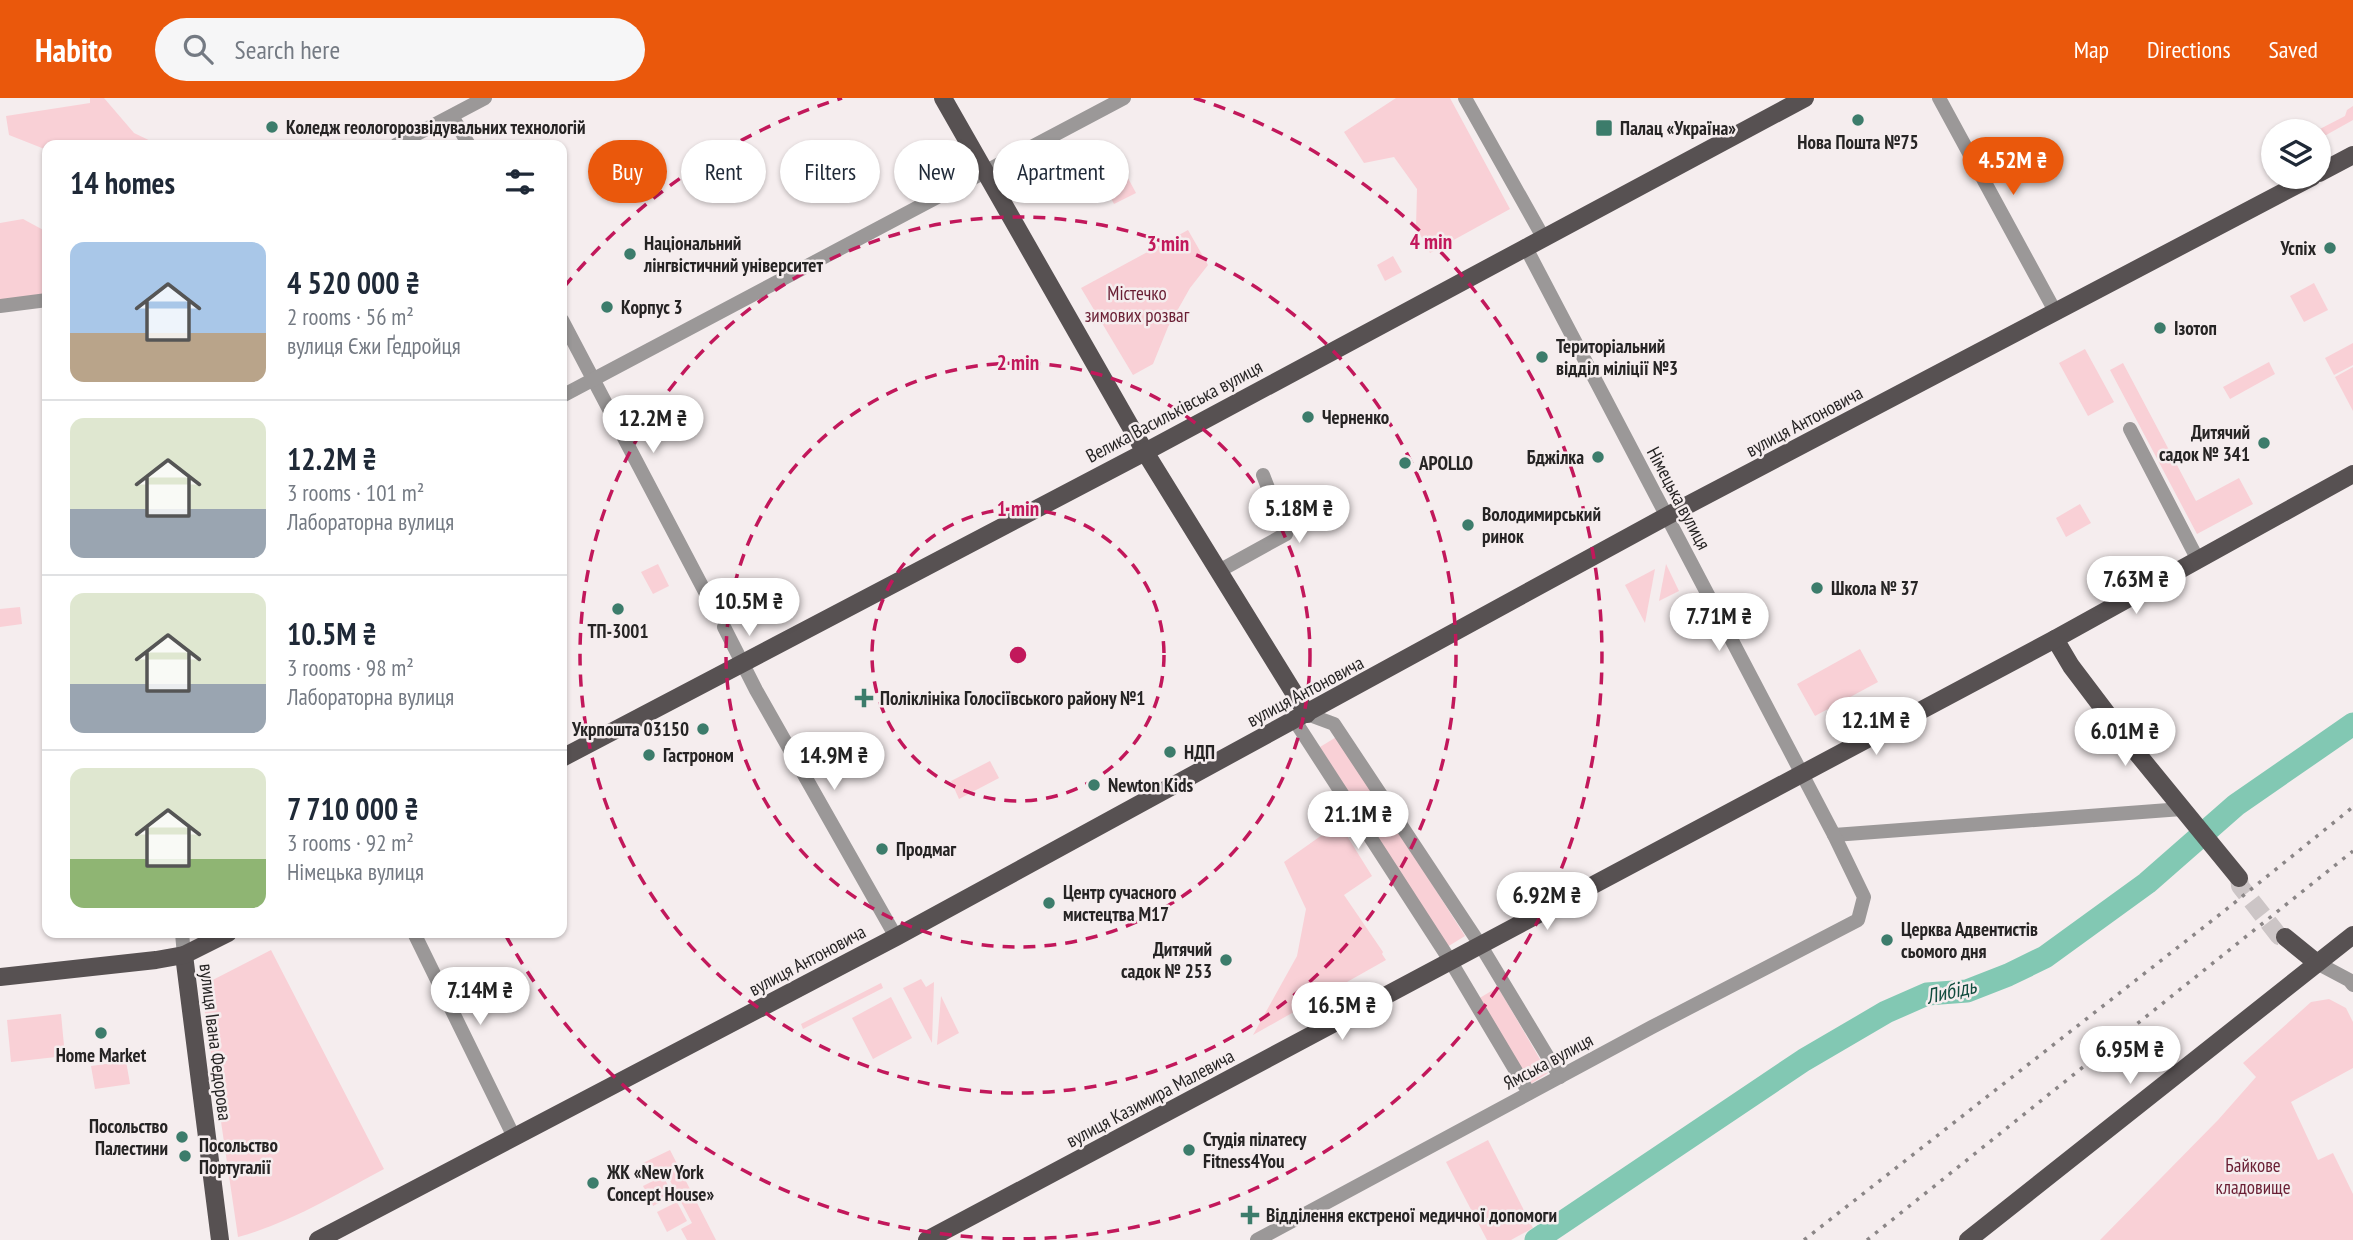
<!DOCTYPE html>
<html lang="en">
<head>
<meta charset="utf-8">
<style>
  :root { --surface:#fff; --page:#f6f6f7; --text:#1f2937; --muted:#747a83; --line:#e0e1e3; --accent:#ea580c }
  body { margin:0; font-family:"PT Sans Narrow",sans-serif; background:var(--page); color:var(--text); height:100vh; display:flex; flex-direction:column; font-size:26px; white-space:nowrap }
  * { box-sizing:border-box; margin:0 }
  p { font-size:23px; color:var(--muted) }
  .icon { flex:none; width:38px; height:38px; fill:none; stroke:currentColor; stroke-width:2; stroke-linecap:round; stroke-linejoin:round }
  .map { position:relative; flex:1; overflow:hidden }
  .sheet { position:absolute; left:42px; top:42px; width:525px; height:798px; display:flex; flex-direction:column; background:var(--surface); border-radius:14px; box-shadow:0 2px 5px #0004 }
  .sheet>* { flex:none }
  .hud { position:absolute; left:588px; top:42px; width:665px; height:63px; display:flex; gap:14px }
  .fabs { position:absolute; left:2261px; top:21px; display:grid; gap:14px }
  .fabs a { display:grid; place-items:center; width:70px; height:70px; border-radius:50%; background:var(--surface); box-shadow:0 2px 5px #0004; font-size:35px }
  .price { position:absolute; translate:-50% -60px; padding:0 16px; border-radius:24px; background:#fff; color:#222; font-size:23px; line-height:46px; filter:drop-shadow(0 2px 4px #0008) }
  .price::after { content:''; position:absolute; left:50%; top:42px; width:21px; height:16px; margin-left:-10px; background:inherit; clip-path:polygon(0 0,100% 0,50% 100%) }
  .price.selected { background:var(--accent); color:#fff }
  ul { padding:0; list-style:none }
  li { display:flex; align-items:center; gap:21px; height:175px; padding:0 28px }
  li+li { border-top:2px solid var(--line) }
  li span { display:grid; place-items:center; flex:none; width:196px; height:140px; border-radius:14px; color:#555 }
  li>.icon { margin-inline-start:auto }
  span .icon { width:84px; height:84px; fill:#fffc; stroke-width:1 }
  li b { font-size:30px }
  h2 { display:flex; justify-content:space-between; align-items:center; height:84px; padding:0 28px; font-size:30px }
  .pill { padding:0 24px; border-radius:32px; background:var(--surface); box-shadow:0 2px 5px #0004; font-size:24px; line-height:63px }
  .pill.selected { background:var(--accent); color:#fff }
  header { display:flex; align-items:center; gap:42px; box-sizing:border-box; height:98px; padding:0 35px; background:var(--accent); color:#fff }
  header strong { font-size:33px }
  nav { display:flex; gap:38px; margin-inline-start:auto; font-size:24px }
  .search { width:490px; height:63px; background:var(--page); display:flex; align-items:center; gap:18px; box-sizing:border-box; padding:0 24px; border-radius:38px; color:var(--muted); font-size:26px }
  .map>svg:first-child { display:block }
</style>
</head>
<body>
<header>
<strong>Habito</strong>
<div class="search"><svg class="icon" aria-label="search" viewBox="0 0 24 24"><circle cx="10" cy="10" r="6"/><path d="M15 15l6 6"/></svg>Search here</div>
<nav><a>Map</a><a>Directions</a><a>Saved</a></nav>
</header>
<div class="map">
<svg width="2353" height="1142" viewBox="0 0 2353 1142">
  <rect width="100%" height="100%" fill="#f5edee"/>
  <g fill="#f9d0d6">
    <polygon points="90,0 104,0 134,35 159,47 47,47 47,52 9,37 6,18 90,5"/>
    <polygon points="1396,0 1450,0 1510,111 1430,155 1416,129 1417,91 1394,59 1364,65 1344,34"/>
    <polygon points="2353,8 2353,22 2319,41 2319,33 2316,33 2345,18 2347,12"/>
    <polygon points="1109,45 1136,95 1114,106 1088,56"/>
    <polygon points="23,121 47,134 47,198 0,204 0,125"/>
    <polygon points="1188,132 1208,167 1190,190 1168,229 1153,266 1133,277 1081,190"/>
    <polygon points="1393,158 1402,174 1385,183 1377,167"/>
    <polygon points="2314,185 2328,212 2304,224 2290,198"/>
    <polygon points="2353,245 2353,267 2334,277 2325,260"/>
    <polygon points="2085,251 2114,304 2088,318 2059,265"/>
    <polygon points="2269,264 2275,276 2230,301 2223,289"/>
    <polygon points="2123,265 2196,403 2239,380 2253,406 2197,436 2110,272"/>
    <polygon points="2353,269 2353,313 2335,279"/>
    <polygon points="2080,406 2091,425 2066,439 2056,420"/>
    <polygon points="658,466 669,488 653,496 641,474"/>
    <polygon points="1666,466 1679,493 1659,503"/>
    <polygon points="1655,471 1645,525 1625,487"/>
    <polygon points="20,509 22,526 0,529 0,511"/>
    <polygon points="1860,551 1878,584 1815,618 1797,586"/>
    <polygon points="1338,638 1465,838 1447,849 1320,649"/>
    <polygon points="990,663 999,680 959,701 951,683"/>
    <polygon points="1339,725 1372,778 1344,797 1383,854 1382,856 1386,862 1253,937 1297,858 1306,811 1284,764"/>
    <path d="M 271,852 L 384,1071 C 337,1096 290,1125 238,1139 L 201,888 Z"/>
    <polygon points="921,881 926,889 934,884 932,945 903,890"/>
    <polygon points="881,885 883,890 803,931 801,926"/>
    <polygon points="1498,889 1548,975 1529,987 1478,901"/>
    <polygon points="941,898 959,935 937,947"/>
    <polygon points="891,899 912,940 873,961 852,920"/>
    <polygon points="2329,901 2346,910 2353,924 2353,970 2291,1004 2318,1062 2333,1055 2353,1096 2353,1142 2100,1142 2218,1022 2256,979 2243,965 2311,904"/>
    <polygon points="61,916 65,958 11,964 7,922"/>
    <polygon points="126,963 130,986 95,991 91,968"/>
    <polygon points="1488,1042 1533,1130 1511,1142 1487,1142 1446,1064"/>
    <polygon points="670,1052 716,1142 687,1142 681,1131 692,1125 665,1073 651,1080 643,1065"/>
    <polygon points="663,1078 673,1097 653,1108 643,1088"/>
    <polygon points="677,1104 687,1123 667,1134 657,1114"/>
  </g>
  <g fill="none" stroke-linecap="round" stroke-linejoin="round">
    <polyline stroke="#82c8b3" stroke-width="23" points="1536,1142 1804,962 1886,914 1927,896 1967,893 2008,877 2045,859 2147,785 2236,707 2353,626"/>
    <polyline stroke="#ccc5c6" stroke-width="18" stroke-dasharray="18 9" stroke-linecap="butt" points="2239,780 2240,788 2279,838 2285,839"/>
    <g stroke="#9b9898" stroke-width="14">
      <polyline points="1465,0 1543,139"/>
      <polyline points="1939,0 2056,215"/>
      <polyline points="452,18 469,47"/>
      <polyline points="396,47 485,0"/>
      <polyline points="0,208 47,202"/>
      <polyline points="562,222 713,509"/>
      <polyline points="562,298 1124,0"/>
      <polyline points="2130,331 2198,462"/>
      <polyline points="1219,473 1286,436 1263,377"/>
      <polyline points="724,529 756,592 896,839"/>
      <polyline points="1307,616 1334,626 1481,848 1560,979"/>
      <polyline points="1295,623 1451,864 1529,995"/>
      <polyline points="1834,737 2182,711"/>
      <polyline points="182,835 184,857"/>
      <polyline points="414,835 514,1039"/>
      <polyline points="2317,865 2349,882 2353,887"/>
      <polyline points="1257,1142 1652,929 1858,822 1864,799 1834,737 1525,148"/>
    </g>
    <g stroke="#575152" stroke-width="18">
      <polyline points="943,0 1145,354 1307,616"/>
      <polyline points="2319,75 2353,57"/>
      <polyline points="2055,541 2071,568 2136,654 2239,780"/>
      <polyline points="562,660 1145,354 1805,0"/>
      <polyline points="2285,839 2317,865"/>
      <polyline points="184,857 220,1142"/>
      <polyline points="0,879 156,862 184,857 228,835"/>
      <polyline points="318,1142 896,839 1667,418 2312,79"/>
      <polyline points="927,1142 2055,541 2353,376"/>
      <polyline points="1968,1142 2353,837"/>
    </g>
    <g stroke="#8b8687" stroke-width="3.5" stroke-dasharray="3.5 7" stroke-linecap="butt">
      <polyline points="1804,1142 2223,814 2353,709"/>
      <polyline points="1867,1142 2353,753"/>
    </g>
  </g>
  <g fill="none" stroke="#c2185b" stroke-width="3.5" stroke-dasharray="12 9">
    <circle cx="1018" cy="557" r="146"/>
    <circle cx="1018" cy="557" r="292"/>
    <circle cx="1018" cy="557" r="438"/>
    <path d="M564 189A584 584 0 0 1 842 0M1194 0A584 584 0 1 1 505 836"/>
  </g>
  <g fill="#3c7c6b" stroke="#f5edee" stroke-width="2.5">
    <circle cx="1858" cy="22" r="7"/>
    <circle cx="272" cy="29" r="7"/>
    <rect x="1595" y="21" width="18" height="18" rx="3.5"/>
    <circle cx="2330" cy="150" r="7"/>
    <circle cx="630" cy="156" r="7"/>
    <circle cx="607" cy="209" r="7"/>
    <circle cx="2160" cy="230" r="7"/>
    <circle cx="1542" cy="259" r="7"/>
    <circle cx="1308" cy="319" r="7"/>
    <circle cx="2264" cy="345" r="7"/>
    <circle cx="1598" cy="359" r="7"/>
    <circle cx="1405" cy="365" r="7"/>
    <circle cx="1468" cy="427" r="7"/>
    <circle cx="1817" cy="490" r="7"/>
    <circle cx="618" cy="511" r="7"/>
    <path d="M860.5 589.5h7v7h7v7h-7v7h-7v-7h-7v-7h7z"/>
    <circle cx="703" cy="631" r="7"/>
    <circle cx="1170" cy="654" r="7"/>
    <circle cx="649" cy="657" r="7"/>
    <circle cx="1094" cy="687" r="7"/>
    <circle cx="882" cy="751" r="7"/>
    <circle cx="1049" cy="805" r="7"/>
    <circle cx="1887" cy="842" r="7"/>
    <circle cx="1226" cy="862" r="7"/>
    <circle cx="101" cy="935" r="7"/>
    <circle cx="182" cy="1039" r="7"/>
    <circle cx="1189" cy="1052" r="7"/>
    <circle cx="185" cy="1058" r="7"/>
    <circle cx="593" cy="1085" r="7"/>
    <path d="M1246.5 1106.5h7v7h7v7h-7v7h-7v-7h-7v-7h7z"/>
  </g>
  <g text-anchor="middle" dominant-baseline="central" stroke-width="5" stroke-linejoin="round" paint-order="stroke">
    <g font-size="19" font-weight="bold" fill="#262424" stroke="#f5edee" text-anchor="start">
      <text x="286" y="29">Коледж геологорозвідувальних технологій</text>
      <text x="1620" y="30">Палац «Україна»</text>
      <text x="1858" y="44" text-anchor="middle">Нова Пошта №75</text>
      <text x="644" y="145">Національний<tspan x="644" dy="22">лінгвістичний університет</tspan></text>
      <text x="2316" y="150" text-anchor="end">Успіх</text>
      <text x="621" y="209">Корпус 3</text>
      <text x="2174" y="230">Ізотоп</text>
      <text x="1556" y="248">Територіальний<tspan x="1556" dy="22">відділ міліції №3</tspan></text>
      <text x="1322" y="319">Черненко</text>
      <text x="2250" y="334" text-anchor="end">Дитячий<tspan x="2250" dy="22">садок № 341</tspan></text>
      <text x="1584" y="359" text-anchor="end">Бджілка</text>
      <text x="1419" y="365">APOLLO</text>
      <text x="1482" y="416">Володимирський<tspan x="1482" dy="22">ринок</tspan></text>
      <text x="1831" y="490">Школа № 37</text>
      <text x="618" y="533" text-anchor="middle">ТП-3001</text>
      <text x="880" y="600">Поліклініка Голосіївського району №1</text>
      <text x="689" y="631" text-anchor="end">Укрпошта 03150</text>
      <text x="1184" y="654">НДП</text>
      <text x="663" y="657">Гастроном</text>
      <text x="1108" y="687">Newton Kids</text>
      <text x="896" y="751">Продмаг</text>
      <text x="1063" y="794">Центр сучасного<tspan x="1063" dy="22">мистецтва M17</tspan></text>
      <text x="1901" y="831">Церква Адвентистів<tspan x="1901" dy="22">сьомого дня</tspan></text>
      <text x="1212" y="851" text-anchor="end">Дитячий<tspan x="1212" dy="22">садок № 253</tspan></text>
      <text x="101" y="957" text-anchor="middle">Home Market</text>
      <text x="168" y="1028" text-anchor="end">Посольство<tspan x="168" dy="22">Палестини</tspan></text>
      <text x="1203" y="1041">Студія пілатесу<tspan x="1203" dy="22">Fitness4You</tspan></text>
      <text x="199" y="1047">Посольство<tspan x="199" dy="22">Португалії</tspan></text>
      <text x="607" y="1074">ЖК «New York<tspan x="607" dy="22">Concept House»</tspan></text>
      <text x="1266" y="1117">Відділення екстреної медичної допомоги</text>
    </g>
    <g font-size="19" fill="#691e33" stroke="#f5edee">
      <text x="1137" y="195">Містечко<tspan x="1137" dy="22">зимових розваг</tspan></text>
      <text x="2253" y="1067">Байкове<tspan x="2253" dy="22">кладовище</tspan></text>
    </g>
    <g font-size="19" fill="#262424" stroke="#f5edee">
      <text transform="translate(1174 313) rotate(-28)">Велика Васильківська вулиця</text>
      <text transform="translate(1804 323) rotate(-28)">вулиця Антоновича</text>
      <text transform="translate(1679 400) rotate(62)">Німецька вулиця</text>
      <text transform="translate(1305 593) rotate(-28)">вулиця Антоновича</text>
      <text transform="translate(807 862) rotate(-28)">вулиця Антоновича</text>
      <text transform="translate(216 944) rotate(83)">вулиця Івана Федорова</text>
      <text transform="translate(1548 963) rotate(-28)">Ямська вулиця</text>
      <text transform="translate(1150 1000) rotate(-28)">вулиця Казимира Малевича</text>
    </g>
    <g font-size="21" font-style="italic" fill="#114c3e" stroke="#f5edee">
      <text transform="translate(1951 893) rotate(-13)">Либідь</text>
    </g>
  </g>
  <circle cx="1018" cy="557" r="10" fill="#c2185b" stroke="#f5edee" stroke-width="3.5"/>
  <g font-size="21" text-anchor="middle" font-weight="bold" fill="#c2185b" stroke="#f5edee" stroke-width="5" stroke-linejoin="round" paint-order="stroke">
    <text x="1431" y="151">4 min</text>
    <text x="1168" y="153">3 min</text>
    <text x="1018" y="272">2 min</text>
    <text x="1018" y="418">1 min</text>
  </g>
</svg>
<div class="fabs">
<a><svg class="icon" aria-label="layers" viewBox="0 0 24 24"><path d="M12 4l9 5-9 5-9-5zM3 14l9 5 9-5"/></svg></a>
</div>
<b class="price selected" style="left:2013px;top:99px">4.52M ₴</b>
<b class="price" style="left:653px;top:357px">12.2M ₴</b>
<b class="price" style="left:1299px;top:447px">5.18M ₴</b>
<b class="price" style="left:2136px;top:518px">7.63M ₴</b>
<b class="price" style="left:749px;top:540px">10.5M ₴</b>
<b class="price" style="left:1719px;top:555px">7.71M ₴</b>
<b class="price" style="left:1876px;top:659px">12.1M ₴</b>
<b class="price" style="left:2125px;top:670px">6.01M ₴</b>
<b class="price" style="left:834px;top:694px">14.9M ₴</b>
<b class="price" style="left:1358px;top:753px">21.1M ₴</b>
<b class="price" style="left:1547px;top:834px">6.92M ₴</b>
<b class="price" style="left:480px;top:929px">7.14M ₴</b>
<b class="price" style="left:1342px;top:944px">16.5M ₴</b>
<b class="price" style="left:2130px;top:988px">6.95M ₴</b>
<div class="hud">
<a class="pill selected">Buy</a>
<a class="pill">Rent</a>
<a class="pill">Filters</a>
<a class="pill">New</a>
<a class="pill">Apartment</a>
</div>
<section class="sheet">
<h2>14 homes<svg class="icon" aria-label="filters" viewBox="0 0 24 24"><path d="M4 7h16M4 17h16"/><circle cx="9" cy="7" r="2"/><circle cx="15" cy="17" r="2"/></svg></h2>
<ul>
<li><span style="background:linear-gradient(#a9c7e8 65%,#b9a48a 0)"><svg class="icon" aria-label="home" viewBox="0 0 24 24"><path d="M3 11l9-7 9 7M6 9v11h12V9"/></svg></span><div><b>4 520 000 ₴</b><p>2 rooms · 56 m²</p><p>вулиця Єжи Ґедройця</p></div></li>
<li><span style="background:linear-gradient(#dfe7d0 65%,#9aa5b1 0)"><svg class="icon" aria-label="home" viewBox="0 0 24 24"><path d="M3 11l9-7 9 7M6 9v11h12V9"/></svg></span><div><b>12.2M ₴</b><p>3 rooms · 101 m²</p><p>Лабораторна вулиця</p></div></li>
<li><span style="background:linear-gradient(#dfe7d0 65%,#9aa5b1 0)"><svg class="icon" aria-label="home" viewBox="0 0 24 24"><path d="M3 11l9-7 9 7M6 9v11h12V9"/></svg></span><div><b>10.5M ₴</b><p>3 rooms · 98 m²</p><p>Лабораторна вулиця</p></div></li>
<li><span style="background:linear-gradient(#dfe7d0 65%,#8fb573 0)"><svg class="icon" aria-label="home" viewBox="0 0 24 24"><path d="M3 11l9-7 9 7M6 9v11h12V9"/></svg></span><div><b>7 710 000 ₴</b><p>3 rooms · 92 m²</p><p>Німецька вулиця</p></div></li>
</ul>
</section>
</div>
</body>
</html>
